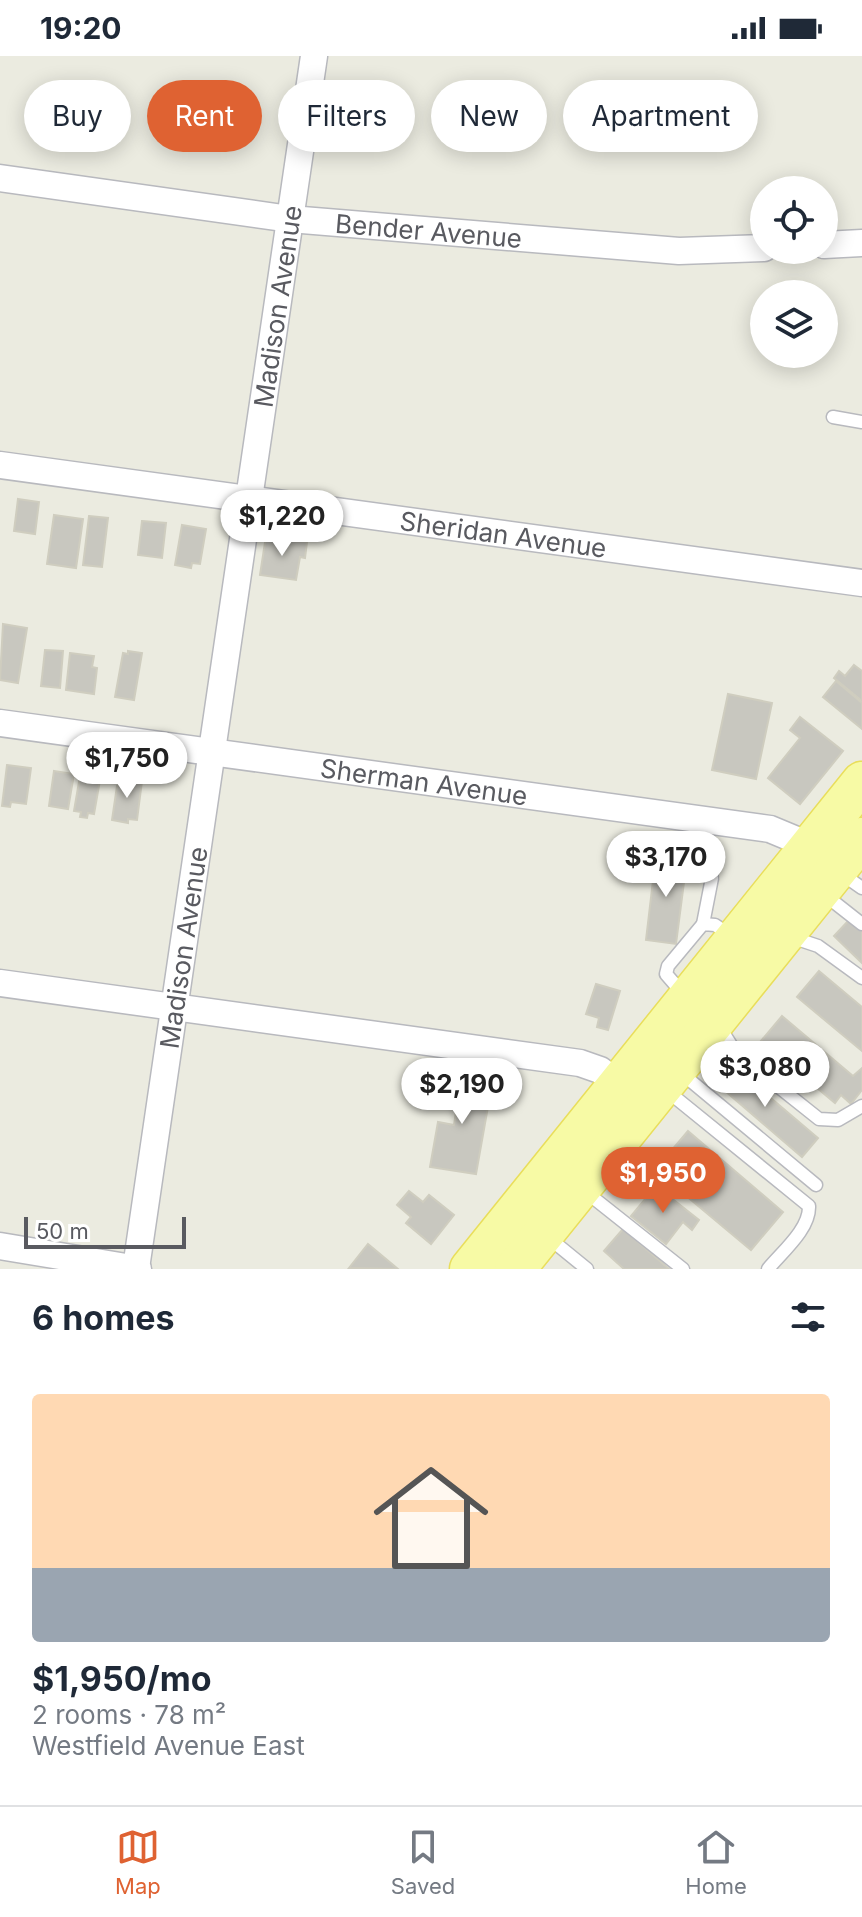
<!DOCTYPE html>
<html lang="en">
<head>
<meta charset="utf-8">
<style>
  :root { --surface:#fff; --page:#f6f6f7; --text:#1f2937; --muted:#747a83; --line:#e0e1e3; --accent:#df6232 }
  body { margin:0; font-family:Inter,sans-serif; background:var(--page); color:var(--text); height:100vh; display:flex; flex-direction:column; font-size:30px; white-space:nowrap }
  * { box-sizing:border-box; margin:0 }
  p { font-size:26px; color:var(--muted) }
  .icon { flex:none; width:44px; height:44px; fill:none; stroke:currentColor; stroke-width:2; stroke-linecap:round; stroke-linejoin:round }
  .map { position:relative; height:1213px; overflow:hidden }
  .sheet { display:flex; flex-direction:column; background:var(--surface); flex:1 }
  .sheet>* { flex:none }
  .hud { position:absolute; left:24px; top:24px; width:814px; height:72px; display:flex; gap:16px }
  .buttons { position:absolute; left:750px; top:120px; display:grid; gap:16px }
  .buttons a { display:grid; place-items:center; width:88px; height:88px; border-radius:50%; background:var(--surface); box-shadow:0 4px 20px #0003; font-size:40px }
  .scale { position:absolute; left:24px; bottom:20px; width:162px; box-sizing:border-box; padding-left:8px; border:4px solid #595a60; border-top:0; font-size:22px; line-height:28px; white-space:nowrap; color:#595a60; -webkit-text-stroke:6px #fff; paint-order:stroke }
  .price { position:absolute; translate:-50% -68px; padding:0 18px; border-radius:28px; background:#fff; color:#222; font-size:26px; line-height:52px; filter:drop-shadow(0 2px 4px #0008) }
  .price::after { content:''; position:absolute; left:50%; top:48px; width:24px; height:18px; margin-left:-12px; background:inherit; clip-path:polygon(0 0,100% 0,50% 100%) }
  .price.on { background:var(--accent); color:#fff }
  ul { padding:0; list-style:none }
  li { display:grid; align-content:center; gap:16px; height:424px; padding:0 32px }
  li span { display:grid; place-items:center; height:248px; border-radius:8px; color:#555 }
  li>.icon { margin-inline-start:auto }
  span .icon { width:144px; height:144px; fill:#fffc; stroke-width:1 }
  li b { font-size:34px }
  h2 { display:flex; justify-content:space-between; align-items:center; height:96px; padding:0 32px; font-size:34px }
  .pill { padding:0 28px; border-radius:36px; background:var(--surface); box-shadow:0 4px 20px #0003; font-size:28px; line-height:72px }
  .pill.on { background:var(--accent); color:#fff }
  .status { display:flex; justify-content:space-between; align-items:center; height:56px; padding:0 40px; background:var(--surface); direction:ltr }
  .status svg { height:22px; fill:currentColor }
  .menu { display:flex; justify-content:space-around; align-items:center; height:112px; border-top:2px solid var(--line); background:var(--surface); font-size:22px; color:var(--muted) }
  .menu a { display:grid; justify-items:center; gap:4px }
  .menu .on { color:var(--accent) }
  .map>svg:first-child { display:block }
</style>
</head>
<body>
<div class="status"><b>19:20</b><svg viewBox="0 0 49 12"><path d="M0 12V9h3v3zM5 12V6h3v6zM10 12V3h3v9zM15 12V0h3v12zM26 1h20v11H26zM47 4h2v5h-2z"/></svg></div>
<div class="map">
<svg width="862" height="1213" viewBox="0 0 862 1213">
  <rect width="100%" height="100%" fill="#ebebe0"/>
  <g fill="#c8c7bf" stroke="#cfcdbf" stroke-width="2">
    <polygon points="18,443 39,446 35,478 14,475"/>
    <polygon points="54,459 83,463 76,512 47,508"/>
    <polygon points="89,460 108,462 102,511 83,509"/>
    <polygon points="142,465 166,467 162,502 138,499"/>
    <polygon points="182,469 206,473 200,508 192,507 191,512 175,509"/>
    <polygon points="266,480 307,486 305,502 300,501 296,524 260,519"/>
    <polygon points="3,568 27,572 18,627 0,624"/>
    <polygon points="45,594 63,595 60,632 41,630"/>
    <polygon points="128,595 142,597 134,644 115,641 123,597 128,598"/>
    <polygon points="70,597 94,600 92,611 97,612 94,638 66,634"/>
    <polygon points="854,609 862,615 862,645 834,622 839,615 845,620"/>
    <polygon points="836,625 862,647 862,673 823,641"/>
    <polygon points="728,638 772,647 756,723 712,714"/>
    <polygon points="800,661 843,695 800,748 768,722 800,682 790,674"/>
    <polygon points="7,709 31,712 26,748 11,746 10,751 2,750"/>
    <polygon points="54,715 74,718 68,753 49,750"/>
    <polygon points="80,720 100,724 94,758 88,757 87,762 80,761 81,756 74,755"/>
    <polygon points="121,720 142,725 137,764 128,763 128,767 112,764 117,730 120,729"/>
    <polygon points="656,799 687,803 676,888 646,884"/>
    <polygon points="850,863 862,875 862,907 834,880"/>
    <polygon points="819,915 862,951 862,995 797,941"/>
    <polygon points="596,928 620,935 608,974 597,971 599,962 586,958"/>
    <polygon points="782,960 853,1020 862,1012 862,1034 851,1048 841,1039 835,1047 761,985"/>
    <polygon points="727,1005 818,1082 802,1101 711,1023"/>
    <polygon points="444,1021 492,1028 476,1118 430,1111 438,1066 454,1069 457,1049 440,1047"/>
    <polygon points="688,1075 783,1156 751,1194 655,1114"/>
    <polygon points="656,1130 699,1164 692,1174 683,1166 666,1188 631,1160"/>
    <polygon points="409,1135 423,1146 429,1139 454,1159 431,1188 406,1167 411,1161 397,1149"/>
    <polygon points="623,1173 669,1213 624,1213 604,1195"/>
    <polygon points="368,1188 398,1213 349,1212"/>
  </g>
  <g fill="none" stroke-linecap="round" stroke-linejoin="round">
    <g stroke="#b8b9be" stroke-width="15">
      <g id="service">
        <polyline points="833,361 862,366"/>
        <polyline points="842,818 862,832"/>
        <polyline points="825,839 862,868"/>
        <polyline points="703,868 712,822"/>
        <polyline points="791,881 818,890 862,922"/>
        <polyline points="685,940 666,918 668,910 703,868 715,869 733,881"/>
        <polyline points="719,970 736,997 819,1063 838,1064 862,1050"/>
        <polyline points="680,1016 816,1129"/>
        <path d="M 666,1034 L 809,1150 C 810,1173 782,1196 768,1213"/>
        <polyline points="586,1136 683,1213"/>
        <polyline points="549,1182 587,1213"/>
      </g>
    </g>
    <g stroke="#b8b9be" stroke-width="29">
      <g id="minor">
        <path id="s1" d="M 0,122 L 290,163 L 679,195 L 764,192"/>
        <polyline points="824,189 862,187"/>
        <path id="s2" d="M 0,409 L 862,527"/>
        <path id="s3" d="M 0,667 L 770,773 L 794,783 L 820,802"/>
        <polyline points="0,927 580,1007 600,1014 631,1037"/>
        <polyline points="0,1190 138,1213"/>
        <path id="s4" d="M 136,1212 L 314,0"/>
      </g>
    </g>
    <g stroke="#e9de5b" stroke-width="43">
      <g id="primary">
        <polyline points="470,1213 862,726"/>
        <polyline points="515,1213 862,782"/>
      </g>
    </g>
    <use href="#service" stroke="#fff" stroke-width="12"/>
    <use href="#minor" stroke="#fff" stroke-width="26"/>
    <use href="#primary" stroke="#f7faa5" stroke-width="40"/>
  </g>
  <g text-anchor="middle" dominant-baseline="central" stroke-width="6" stroke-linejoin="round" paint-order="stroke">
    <g font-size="26" fill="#595a60" stroke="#fff">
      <text stroke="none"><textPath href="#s1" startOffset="432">Bender Avenue</textPath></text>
      <text stroke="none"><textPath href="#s4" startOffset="972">Madison Avenue</textPath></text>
      <text stroke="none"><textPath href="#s2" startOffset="508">Sheridan Avenue</textPath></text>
      <text stroke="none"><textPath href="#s3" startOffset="428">Sherman Avenue</textPath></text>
      <text stroke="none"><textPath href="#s4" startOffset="324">Madison Avenue</textPath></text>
    </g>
  </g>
</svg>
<div class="buttons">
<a><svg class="icon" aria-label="locate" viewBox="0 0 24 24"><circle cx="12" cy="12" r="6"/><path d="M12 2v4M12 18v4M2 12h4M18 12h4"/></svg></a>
<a><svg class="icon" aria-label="layers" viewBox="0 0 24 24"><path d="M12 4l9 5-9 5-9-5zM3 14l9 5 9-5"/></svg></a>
</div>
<div class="scale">50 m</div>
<b class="price" style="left:282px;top:502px">$1,220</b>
<b class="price" style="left:127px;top:744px">$1,750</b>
<b class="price" style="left:666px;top:843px">$3,170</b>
<b class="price" style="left:765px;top:1053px">$3,080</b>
<b class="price" style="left:462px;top:1070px">$2,190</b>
<b class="price on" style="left:663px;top:1159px">$1,950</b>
<div class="hud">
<a class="pill">Buy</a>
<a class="pill on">Rent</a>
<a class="pill">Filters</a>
<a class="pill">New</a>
<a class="pill">Apartment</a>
</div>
</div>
<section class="sheet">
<h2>6 homes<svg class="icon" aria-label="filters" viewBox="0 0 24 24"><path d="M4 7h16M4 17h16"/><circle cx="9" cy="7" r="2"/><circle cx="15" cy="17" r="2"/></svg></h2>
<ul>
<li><span style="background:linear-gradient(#ffd9b3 70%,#9aa5b1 0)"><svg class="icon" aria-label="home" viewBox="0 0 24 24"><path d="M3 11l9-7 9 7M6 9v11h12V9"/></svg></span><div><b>$1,950/mo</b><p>2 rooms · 78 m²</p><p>Westfield Avenue East</p></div></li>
</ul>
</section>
<nav class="menu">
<a class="on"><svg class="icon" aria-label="map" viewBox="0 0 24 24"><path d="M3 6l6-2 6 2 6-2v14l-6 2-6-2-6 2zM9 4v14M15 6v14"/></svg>Map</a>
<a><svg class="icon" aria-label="saved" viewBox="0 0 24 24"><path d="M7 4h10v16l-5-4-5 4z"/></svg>Saved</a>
<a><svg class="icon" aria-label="home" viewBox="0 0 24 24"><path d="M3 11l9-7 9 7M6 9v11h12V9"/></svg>Home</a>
</nav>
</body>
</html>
